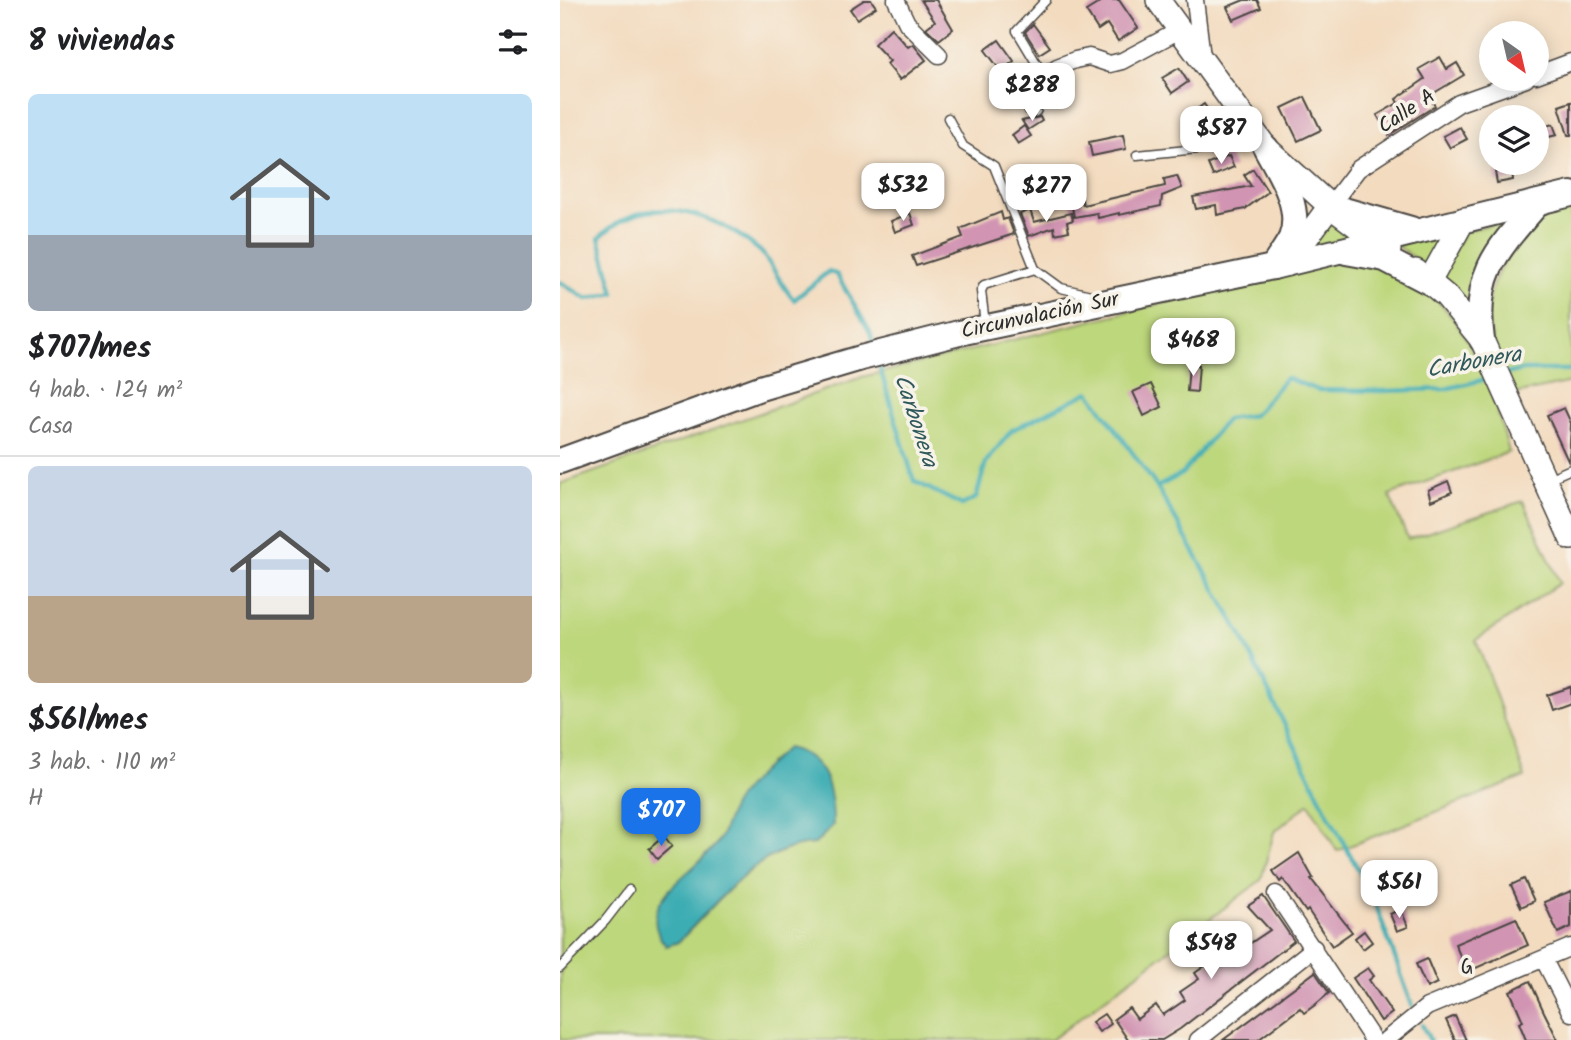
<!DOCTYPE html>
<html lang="es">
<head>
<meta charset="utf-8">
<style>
  :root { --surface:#fff; --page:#f2f2f2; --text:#202124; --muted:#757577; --line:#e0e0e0; --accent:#1a73e8 }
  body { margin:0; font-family:Kalam,sans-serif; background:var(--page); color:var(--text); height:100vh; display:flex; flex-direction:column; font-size:26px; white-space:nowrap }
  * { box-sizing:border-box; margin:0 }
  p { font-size:23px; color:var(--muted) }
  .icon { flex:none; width:38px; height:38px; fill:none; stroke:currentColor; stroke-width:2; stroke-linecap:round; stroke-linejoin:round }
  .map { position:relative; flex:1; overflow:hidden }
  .details { display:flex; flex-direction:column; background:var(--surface); width:560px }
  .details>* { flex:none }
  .needle { width:46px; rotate:146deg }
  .fabs { position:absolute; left:919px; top:21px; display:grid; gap:14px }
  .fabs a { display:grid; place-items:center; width:70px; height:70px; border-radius:50%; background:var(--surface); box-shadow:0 4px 18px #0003; font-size:35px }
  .price { position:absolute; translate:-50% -60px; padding:0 16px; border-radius:14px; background:#fff; color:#222; font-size:23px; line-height:46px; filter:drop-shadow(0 2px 4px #0008) }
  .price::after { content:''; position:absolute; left:50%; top:42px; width:21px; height:16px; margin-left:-10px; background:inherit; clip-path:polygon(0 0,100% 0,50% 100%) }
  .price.active { background:var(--accent); color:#fff }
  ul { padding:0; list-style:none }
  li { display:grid; align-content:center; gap:14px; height:371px; padding:0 28px }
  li+li { border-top:2px solid var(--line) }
  li span { display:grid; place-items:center; height:217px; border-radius:10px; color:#555 }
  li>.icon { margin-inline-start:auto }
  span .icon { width:126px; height:126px; fill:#fffc; stroke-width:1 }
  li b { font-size:30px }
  h2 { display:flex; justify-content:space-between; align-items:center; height:84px; padding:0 28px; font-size:30px }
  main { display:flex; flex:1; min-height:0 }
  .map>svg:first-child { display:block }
</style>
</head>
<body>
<main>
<section class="details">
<h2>8 viviendas<svg class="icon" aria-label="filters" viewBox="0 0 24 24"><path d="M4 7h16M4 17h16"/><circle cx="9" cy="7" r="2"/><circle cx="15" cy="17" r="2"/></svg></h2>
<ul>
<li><span style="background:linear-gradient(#bfe0f5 65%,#9aa5b1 0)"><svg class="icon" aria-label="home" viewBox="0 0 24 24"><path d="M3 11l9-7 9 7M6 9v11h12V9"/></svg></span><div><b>$707/mes</b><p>4 hab. · 124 m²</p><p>Casa</p></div></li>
<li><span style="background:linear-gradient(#c9d6e8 60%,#b9a48a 0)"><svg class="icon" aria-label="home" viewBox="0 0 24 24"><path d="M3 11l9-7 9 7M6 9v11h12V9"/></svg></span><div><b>$561/mes</b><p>3 hab. · 110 m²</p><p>H</p></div></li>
</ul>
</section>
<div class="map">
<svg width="1011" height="1040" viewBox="0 0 1011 1040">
  <rect width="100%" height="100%" fill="#f7f3e8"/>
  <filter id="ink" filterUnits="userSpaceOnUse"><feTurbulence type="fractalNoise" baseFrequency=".0143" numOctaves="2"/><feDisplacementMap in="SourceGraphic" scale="14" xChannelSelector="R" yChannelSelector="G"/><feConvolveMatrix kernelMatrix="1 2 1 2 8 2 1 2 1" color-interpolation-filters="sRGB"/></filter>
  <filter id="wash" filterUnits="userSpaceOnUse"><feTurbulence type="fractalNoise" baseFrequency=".00686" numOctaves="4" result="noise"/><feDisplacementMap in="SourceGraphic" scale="28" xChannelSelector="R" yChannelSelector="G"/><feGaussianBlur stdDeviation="1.57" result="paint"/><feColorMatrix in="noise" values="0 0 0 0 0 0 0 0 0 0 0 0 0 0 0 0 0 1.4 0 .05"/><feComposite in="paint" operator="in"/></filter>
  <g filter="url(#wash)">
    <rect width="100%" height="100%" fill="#f3dbbf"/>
    <g fill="#bdd77c" stroke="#748154" stroke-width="2" fill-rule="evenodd">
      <path d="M 1011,206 L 1011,382 L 955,394 C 926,336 912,299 957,245 C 978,219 978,214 1011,206 Z"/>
      <polygon points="772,218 799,237 749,249"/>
      <polygon points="949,220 911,304 879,276 905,231"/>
      <polygon points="885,232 866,267 835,244"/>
      <path d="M 782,259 C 797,262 815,264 829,269 C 904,297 930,383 949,452 L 829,495 L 848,539 L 963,501 L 1000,583 L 916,640 L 965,777 L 777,851 L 749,803 L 714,832 L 701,880 L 491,1040 L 0,1040 L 0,484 L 302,377 ZM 210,762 L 273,825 L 255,844 C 197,846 157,905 118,942 L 106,946 L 101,901 L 157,843 Z"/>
    </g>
    <path fill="#3cadb4" stroke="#346c70" stroke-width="2" d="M 227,748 C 266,756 273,789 273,825 L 255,844 C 197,845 156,905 118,942 L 106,946 C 70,903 134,874 157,843 C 164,833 167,819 172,808 C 181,789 211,762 227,748 Z"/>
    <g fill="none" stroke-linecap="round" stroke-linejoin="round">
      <g stroke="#3cadb4" stroke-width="4.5">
        <path d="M 0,282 L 27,299 L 54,293 L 39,238 C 86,190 153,211 200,251 C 208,258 223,288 234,300 L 269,271 L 277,275 L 310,332 L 314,346"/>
        <polyline points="318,362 354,481 402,505 416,498 426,462 452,430 529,392 597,487 622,474 667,419 694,415 726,378 758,390 823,391 885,389 931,378"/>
        <polyline points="946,374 962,370 1011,370"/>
        <polyline points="597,487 679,631 766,810 813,897 852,1005"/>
        <polyline points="862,1025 870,1040"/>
      </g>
    </g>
    <g id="blocks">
      <g fill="#d195b3">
        <polygon points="304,0 311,0 316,7 297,19 290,9"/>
        <polygon points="361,0 376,0 393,29 379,40 366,28 375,21"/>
        <polygon points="544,0 559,0 578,28 558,41 547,24 538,30 526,11"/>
        <polygon points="684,0 697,0 701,8 673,20 667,7"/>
        <polygon points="473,24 490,47 479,54 465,32"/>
        <polygon points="331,28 348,47 353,44 366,60 340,80 327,64 330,61 314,44"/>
        <polygon points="439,40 454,61 441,71 425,50"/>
        <polygon points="880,57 887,69 897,63 904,75 869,96 875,106 829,135 817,115 838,103 836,99 865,79 859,69"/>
        <polygon points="619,68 628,82 612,93 602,78"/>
        <polygon points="506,75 511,83 499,91 493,82"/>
        <polygon points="745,97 761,130 738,141 722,108"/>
        <polygon points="1011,102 1011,135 1008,135 999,106"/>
        <polygon points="644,104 653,117 633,132 624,119"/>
        <polygon points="480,117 482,121 468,130 462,121"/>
        <polygon points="993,124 997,135 976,140 976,129"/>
        <polygon points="464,126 471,136 458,144 452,135"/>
        <polygon points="900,127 907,139 890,148 883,136"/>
        <polygon points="563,135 566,149 532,156 529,142"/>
        <polygon points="669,156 674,167 653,176 648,164"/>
        <polygon points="693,169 708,192 685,209 657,215 656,205 636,209 633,197 691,186 684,175"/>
        <polygon points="952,169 953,180 937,183 935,172"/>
        <polygon points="617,176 622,188 602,196 601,206 559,215 559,213 538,218 537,213 514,217 509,192 520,190 523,205 605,186 604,179"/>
        <polygon points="470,210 474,222 511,213 513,220 507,222 509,231 495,234 494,227 469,236 460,214"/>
        <polygon points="441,212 443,220 448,218 454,234 356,266 352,256 403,237 400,229"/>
        <polygon points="350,213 354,225 335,232 331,221"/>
        <polygon points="629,364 639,365 637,392 627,391"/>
        <polygon points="591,384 602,407 584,416 573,392"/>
        <polygon points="1004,408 1011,423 1009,463 987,415"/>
        <polygon points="888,481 892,492 871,501 868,490"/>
        <polygon points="1011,687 1011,703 992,710 987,695"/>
        <polygon points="104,836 112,846 97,859 89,849"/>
        <polygon points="739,853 753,878 751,879 792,932 772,946 748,910 746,912 723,879 720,882 713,871"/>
        <polygon points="964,879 974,901 961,907 951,885"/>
        <polygon points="1011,891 1011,927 998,933 984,902"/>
        <polygon points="703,896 734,941 620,1029 602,1040 568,1040 554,1019 569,1008 577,1019 596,1005 603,1015 625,1000 620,992 639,979 635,973 676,944 680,950 710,930 688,906"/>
        <polygon points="841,909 848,927 837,931 830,914"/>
        <polygon points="956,918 968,945 907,972 895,944"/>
        <polygon points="804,931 812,942 803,949 795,938"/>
        <polygon points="867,959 877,983 867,988 856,964"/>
        <polygon points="808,968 814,976 809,980 832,1013 821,1021 793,978"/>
        <polygon points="755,972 769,993 755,1005 744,1013 740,1008 698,1040 663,1040"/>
        <polygon points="970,981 984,1012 998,1040 966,1040 959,1023 963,1021 950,991"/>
        <polygon points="544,1014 551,1024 539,1032 532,1022"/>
        <polygon points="895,1016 906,1040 895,1040 886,1020"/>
      </g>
    </g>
  </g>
  <g filter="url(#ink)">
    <use href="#blocks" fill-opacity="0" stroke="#494541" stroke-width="2"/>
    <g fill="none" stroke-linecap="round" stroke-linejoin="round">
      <g stroke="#494541" stroke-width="11">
        <g id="service">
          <polyline points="484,76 457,31 486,0"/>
          <polyline points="388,118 403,146 434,166 475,269 501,288 535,296"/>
          <polyline points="577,155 698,143"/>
          <polyline points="425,324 421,291 424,285 475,269"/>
          <polyline points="988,479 1011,469"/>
          <polyline points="0,968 45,921 69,890"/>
        </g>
      </g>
      <g stroke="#494541" stroke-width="19">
        <g id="minor">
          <polyline points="336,0 347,23 379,55"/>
          <polyline points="635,0 642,57"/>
          <polyline points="976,75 1011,62"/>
          <polyline points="473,109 467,98 468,87 497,67 515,60 529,57 550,64 562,61 618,31"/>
          <polyline points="770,206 798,169 899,103 966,79"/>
          <polyline points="716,894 813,1040"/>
          <polyline points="984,960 1011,1013"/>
          <polyline points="638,1040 754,948"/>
          <polyline points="826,1040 867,1007 1011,947"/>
        </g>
      </g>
      <g stroke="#494541" stroke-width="26">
        <g id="secondary">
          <polyline points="598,0 706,148 770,206 829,250"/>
          <polyline points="727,264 770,206"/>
          <polyline points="856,271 886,296 922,340 1011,538"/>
          <polyline points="869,282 904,219"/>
        </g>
      </g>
      <g stroke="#494541" stroke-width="28">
        <g id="primary">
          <path d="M 706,148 C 720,174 743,208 731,238 C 726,248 718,258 713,267"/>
          <polyline points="770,206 851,229"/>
          <polyline points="786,252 825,259 869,282"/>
          <path d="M 922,340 C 913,273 937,250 979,202"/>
          <polyline points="0,461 200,388 301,358 399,333 713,267 1011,194"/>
        </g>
      </g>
      <use href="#service" stroke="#fff" stroke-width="8"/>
      <use href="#minor" stroke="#fff" stroke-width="16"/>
      <use href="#secondary" stroke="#fff" stroke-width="23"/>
      <use href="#primary" stroke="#fff" stroke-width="24"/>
    </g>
  </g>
  <g text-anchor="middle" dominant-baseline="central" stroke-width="7" stroke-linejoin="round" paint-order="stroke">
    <g font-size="21" fill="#2b2b2b" stroke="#f7f3e8">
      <text transform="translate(847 112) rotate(-33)">Calle A</text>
      <text transform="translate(480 316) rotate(-12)">Circunvalación Sur</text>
      <text transform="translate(907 968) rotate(-22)">G</text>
    </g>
    <g font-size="23" font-style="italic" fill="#31585b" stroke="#f7f3e8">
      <text transform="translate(914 363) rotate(-10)">Carbonera</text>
      <text transform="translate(355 421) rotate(72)">Carbonera</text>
    </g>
  </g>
</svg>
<div class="fabs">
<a><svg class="needle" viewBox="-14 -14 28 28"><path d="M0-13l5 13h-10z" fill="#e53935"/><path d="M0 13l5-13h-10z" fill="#757577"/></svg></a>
<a><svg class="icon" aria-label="layers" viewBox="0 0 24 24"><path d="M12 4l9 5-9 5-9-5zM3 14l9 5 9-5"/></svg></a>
</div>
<b class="price" style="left:472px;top:123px">$288</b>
<b class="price" style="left:661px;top:166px">$587</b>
<b class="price" style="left:343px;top:223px">$532</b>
<b class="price" style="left:486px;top:224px">$277</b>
<b class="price" style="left:633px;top:378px">$468</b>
<b class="price active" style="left:101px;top:848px">$707</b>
<b class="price" style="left:839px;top:920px">$561</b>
<b class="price" style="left:651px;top:981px">$548</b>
</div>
</main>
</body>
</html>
